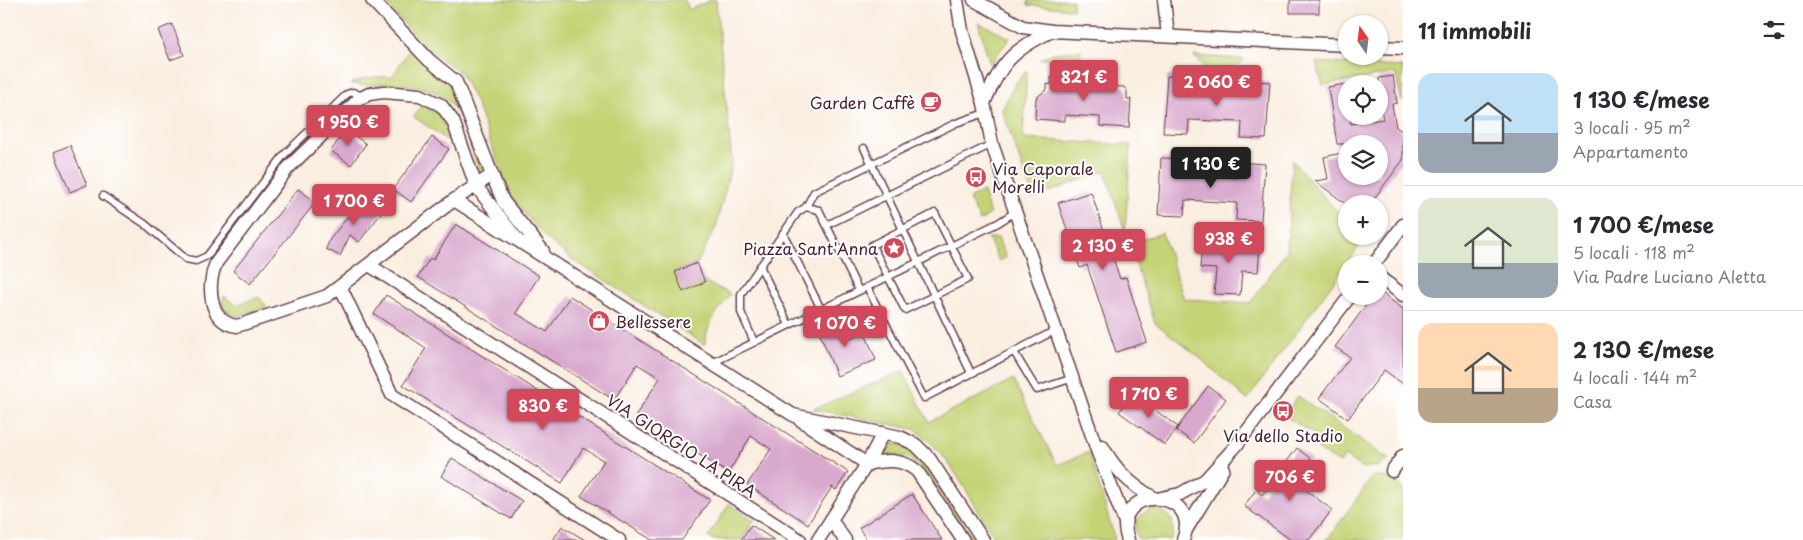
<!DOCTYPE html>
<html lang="it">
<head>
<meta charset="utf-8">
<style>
  :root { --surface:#fff; --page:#f7f7f7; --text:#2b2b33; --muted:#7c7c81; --line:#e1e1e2; --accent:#d1495b }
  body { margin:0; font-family:"Playpen Sans",sans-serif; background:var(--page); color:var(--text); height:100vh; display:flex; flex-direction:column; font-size:19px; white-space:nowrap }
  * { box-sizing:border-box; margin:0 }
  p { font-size:16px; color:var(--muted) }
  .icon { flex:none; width:28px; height:28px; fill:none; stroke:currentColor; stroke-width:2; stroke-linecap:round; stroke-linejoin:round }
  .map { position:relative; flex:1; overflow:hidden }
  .panel { display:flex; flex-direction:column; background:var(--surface); width:400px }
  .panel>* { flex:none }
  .needle { width:32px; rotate:346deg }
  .tools { position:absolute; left:1338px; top:15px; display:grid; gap:10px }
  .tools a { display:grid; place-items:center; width:50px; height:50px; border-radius:50%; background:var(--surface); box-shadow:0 1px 4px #0004; font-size:25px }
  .price { position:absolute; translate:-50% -42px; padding:0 11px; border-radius:5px; background:var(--accent); color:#fff; font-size:16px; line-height:32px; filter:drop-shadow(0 1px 2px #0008) }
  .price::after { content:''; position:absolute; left:50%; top:30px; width:15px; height:11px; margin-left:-8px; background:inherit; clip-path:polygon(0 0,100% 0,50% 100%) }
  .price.active { background:#222; color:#fff }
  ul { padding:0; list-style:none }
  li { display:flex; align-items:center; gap:15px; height:125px; padding:0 15px }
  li+li { border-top:1px solid var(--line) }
  li span { display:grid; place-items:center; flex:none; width:140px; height:100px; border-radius:15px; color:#555 }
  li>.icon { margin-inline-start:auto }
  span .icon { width:60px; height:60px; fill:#fffc; stroke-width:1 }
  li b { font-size:21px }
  h2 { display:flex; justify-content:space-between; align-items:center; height:60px; padding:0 15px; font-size:21px }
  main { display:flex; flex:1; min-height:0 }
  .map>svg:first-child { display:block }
</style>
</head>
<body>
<main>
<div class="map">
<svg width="1403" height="540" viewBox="0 0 1403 540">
  <rect width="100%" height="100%" fill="#fff"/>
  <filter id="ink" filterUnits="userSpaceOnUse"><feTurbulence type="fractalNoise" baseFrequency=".02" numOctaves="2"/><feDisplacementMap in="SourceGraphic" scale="10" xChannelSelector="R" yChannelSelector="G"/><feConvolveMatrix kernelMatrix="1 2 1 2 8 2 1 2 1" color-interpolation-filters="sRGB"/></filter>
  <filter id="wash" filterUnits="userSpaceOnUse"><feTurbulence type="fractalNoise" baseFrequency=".0096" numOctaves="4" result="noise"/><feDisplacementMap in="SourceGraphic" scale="20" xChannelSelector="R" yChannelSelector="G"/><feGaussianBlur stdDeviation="1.12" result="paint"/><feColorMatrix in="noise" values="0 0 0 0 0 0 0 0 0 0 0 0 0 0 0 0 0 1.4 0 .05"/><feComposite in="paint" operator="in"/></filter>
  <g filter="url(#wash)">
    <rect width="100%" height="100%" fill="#faeee0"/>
    <g fill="#c4d375" stroke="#877950">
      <path d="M 383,0 L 685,0 L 689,10 L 710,0 L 716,0 L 732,162 L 716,227 L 697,263 L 675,272 L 684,291 L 705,282 L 730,294 C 719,310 705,325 705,345 L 569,257 L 545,237 L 511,198 L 476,103 L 460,72 L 428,50 Z"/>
      <polygon points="1028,0 1073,0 1073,9 1028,5"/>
      <polygon points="978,22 1010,38 990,64"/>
      <path d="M 410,48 L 453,86 L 484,168 L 479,170 C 458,112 459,86 389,84 C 375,84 364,86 350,84 C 365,77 376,76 392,77 Z"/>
      <polygon points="1081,50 1080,59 1040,59 1052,53"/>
      <polygon points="1194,56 1245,59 1224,77 1212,76"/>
      <polygon points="1316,62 1403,67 1402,102 1395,73 1323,85"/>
      <polygon points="1027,70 1023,139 1131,145 1125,231 1105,171 1033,198 1002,110 1015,84"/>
      <polygon points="422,105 439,114 453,144 414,117"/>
      <polygon points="1292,160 1346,222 1346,236 1367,236 1247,400 1199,357 1155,323 1129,243 1162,233 1184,299 1250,303 1287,251"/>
      <polygon points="983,191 990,214 980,221 969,199"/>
      <polygon points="988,238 998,238 1006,258 999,261"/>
      <polygon points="224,296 236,305 259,297 267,307 236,316 224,310 222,302"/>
      <path d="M 903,371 L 929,422 L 1013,380 L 1057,465 L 1089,452 L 1115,540 L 996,540 C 971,502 952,455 914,429 L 813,409 Z"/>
      <polygon points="1298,396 1381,454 1389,459 1379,466 1362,468 1345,456 1340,463 1317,449 1322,440 1284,415"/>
      <path d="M 889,443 L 901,445 L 917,454 L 974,540 L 970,540 C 955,518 930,471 910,459 C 901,454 892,456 884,452 L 884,448 Z"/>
      <polygon points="1373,476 1401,480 1398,483 1403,489 1403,540 1327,540"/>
      <polygon points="729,504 754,520 741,540 713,540 708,537"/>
      <path d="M 1155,509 L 1162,511 L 1172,520 L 1173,534 L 1170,540 L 1139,540 C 1131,525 1138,512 1155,509 Z"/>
    </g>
    <g id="blocks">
      <g fill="#d8a9cd">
        <rect x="1290" y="0" width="29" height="13"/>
        <polygon points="172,24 184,55 170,60 158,30"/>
        <polygon points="1167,76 1193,77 1192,94 1242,96 1243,80 1270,82 1266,139 1241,138 1242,122 1189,120 1188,134 1163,133"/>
        <polygon points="1393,76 1397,103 1392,104 1396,127 1403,132 1403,160 1370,204 1346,204 1315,181 1328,179 1324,157 1346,152 1346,176 1379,176 1379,144 1337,144 1328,87 1346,84 1346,116 1350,116 1351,124 1383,119 1379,97 1379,78"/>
        <polygon points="1051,77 1084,79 1088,85 1124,87 1127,91 1127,99 1131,99 1129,128 1100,126 1100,117 1065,115 1065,121 1035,119 1036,98 1047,89 1047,84 1051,85"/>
        <polygon points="346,129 366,144 351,165 331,151"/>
        <polygon points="432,137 449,149 411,202 393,189"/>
        <polygon points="70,145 87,185 70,192 54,152"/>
        <polygon points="1161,158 1188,159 1187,175 1238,178 1239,162 1265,164 1261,221 1236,220 1237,203 1185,200 1184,216 1158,215"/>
        <polygon points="298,189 316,202 250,284 233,271"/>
        <polygon points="1091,192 1120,279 1126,277 1147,342 1116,352 1087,265 1080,268 1058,203"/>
        <polygon points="363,198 382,212 359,242 350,235 340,256 326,249 330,239"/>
        <polygon points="456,224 539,276 516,313 547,332 570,296 848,472 836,490 832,487 808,524 747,485 771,449 751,436 728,473 636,415 660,378 637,364 614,400 418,277 430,258 433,260"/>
        <polygon points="1202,241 1260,245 1258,272 1242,271 1240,295 1214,294 1216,269 1200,268"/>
        <polygon points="697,263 705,282 683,292 675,272"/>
        <polygon points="1379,291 1403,309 1403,384 1384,370 1348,419 1319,398 1350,357 1335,347 1373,296 1379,296"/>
        <polygon points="386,295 710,500 682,540 652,540 581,496 604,461 583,448 562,483 403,385 426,348 374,314"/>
        <polygon points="833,317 842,341 865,333 876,360 837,376 816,324"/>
        <polygon points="1208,386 1226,399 1194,443 1176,430"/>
        <polygon points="1133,394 1178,427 1165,445 1119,412"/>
        <polygon points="1297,448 1311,459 1300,472 1307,477 1301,486 1332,510 1309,540 1291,540 1244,506 1256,490 1262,495"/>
        <polygon points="452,458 522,501 511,519 441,476"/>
        <polygon points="912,494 942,540 867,540 859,528"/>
        <polygon points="751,525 774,540 741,540"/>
        <polygon points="562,526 585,540 553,540"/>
      </g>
    </g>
  </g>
  <g filter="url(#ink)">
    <use href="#blocks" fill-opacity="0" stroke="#643e46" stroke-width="1"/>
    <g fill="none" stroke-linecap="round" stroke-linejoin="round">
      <g stroke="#643e46" stroke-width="9">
        <g id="service">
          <polyline points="864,148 971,373"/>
          <polyline points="103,196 145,224 186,259 196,261 207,256 284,155 347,94 353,92 362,96"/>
          <polyline points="806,207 814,192 956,123 985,113"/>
          <polygon points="935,213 968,279 905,310 872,245"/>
          <polyline points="827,225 992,144"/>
          <polyline points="783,233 821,309"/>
          <polyline points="760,266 789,325"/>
          <polyline points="867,287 924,398 1056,330"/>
          <polyline points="754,342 741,312 741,294 798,212 806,207 819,210 859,291"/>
          <polyline points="1014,352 1037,390 1073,378"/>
          <polyline points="712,363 998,223 1015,212"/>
        </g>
      </g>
      <g stroke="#643e46" stroke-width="15">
        <g id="minor">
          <path d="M 372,0 L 429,60 L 456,82 L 492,175 L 454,200 L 327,296 L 237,326 C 208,323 207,285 216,263 L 288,168 L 359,99 L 369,94 L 383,92 L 420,95 L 441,105 L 453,121 L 476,186 L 516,238"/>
          <polyline points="957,0 962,31 984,103 992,144 1097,450 1125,522"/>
          <polyline points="974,0 1023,27 1052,31 1346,45"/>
          <polyline points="1164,0 1168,36"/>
          <polyline points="1379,47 1403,48"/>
          <path d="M 984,103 C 1001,63 1012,50 1052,31"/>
          <polyline points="492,175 503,201 543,251"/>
          <polyline points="454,200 793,415 900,437 916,445 929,458 983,540"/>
          <polyline points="1374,264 1403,225"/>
          <polyline points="369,265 800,540"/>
          <polyline points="1379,277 1403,295"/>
          <polyline points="341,288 392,395 619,540"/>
          <path d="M 799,419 L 867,464 C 886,460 901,458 917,471 L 963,540"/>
          <path d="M 1102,446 C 1116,470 1129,484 1154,498"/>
          <polyline points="1392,471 1403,456"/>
          <polyline points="1161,498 1180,494 1205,480 1235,447 1350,296"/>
          <polyline points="831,520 845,540"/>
          <polyline points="1186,530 1223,469"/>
          <polyline points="818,540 867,464 883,433"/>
          <path d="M 1128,540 C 1108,484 1204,486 1183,540"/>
        </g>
      </g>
      <use href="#service" stroke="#fff" stroke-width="6"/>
      <use href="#minor" stroke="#fff" stroke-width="12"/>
    </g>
  </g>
  <defs>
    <g id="cafe-disc" transform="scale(1.125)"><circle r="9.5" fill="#d1495b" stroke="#fff"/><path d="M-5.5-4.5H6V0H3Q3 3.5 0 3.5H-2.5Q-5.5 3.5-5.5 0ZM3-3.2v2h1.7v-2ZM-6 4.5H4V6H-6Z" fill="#fff"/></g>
    <g id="bus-disc" transform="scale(1.125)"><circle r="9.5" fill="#d1495b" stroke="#fff"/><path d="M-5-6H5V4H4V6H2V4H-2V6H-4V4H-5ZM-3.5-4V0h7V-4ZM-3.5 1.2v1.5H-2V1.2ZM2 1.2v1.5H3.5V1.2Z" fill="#fff"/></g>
    <g id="sight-disc" transform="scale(1.125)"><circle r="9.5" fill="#d1495b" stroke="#fff"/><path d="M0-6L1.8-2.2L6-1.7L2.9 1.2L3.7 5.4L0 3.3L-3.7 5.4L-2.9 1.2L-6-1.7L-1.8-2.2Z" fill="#fff"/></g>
    <g id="shop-disc" transform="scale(1.125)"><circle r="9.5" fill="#d1495b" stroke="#fff"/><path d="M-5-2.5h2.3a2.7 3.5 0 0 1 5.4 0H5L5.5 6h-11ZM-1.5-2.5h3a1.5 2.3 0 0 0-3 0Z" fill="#fff"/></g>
  </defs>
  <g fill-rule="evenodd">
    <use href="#cafe-disc" x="931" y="102"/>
    <use href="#bus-disc" x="976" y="177"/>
    <use href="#sight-disc" x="894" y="248"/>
    <use href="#shop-disc" x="599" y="321"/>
    <use href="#bus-disc" x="1283" y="411"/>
  </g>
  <g text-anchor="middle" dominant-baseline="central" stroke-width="4" stroke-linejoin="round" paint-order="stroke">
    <g font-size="16" fill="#4a1f2b" stroke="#fff" text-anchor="end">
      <text x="915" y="102">Garden Caffè</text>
      <text x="992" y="168" text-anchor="start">Via Caporale<tspan x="992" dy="18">Morelli</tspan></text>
      <text x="878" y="248">Piazza Sant'Anna</text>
      <text x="615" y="321" text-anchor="start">Bellessere</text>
      <text x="1283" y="435" text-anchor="middle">Via dello Stadio</text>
    </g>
    <g font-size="16" fill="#4a1f2b" stroke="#fff">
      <text transform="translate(682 445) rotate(33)">VIA GIORGIO LA PIRA</text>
    </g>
  </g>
</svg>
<div class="tools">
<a><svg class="needle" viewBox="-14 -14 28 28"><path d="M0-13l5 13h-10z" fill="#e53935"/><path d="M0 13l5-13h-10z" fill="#7c7c81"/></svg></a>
<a><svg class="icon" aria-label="locate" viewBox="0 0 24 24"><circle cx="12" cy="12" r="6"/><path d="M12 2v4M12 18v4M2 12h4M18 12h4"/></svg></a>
<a><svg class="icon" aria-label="layers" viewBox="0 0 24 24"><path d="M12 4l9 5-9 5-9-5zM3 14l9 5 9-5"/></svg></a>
<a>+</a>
<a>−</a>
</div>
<b class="price" style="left:1084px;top:102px">821 €</b>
<b class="price" style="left:1217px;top:107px">2 060 €</b>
<b class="price" style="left:348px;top:147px">1 950 €</b>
<b class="price active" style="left:1211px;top:189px">1 130 €</b>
<b class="price" style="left:354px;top:226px">1 700 €</b>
<b class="price" style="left:1229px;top:264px">938 €</b>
<b class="price" style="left:1103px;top:271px">2 130 €</b>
<b class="price" style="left:845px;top:348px">1 070 €</b>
<b class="price" style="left:1149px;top:419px">1 710 €</b>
<b class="price" style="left:543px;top:431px">830 €</b>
<b class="price" style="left:1290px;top:502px">706 €</b>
</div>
<section class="panel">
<h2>11 immobili<svg class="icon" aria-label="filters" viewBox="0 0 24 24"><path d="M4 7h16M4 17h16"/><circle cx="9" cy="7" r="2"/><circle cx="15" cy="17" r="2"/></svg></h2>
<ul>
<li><span style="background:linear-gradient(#bfe0f5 60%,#9aa5b1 0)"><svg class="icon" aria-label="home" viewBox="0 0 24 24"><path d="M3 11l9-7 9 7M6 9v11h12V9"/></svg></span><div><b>1 130 €/mese</b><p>3 locali · 95 m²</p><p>Appartamento</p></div></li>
<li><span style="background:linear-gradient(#dfe7d0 65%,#9aa5b1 0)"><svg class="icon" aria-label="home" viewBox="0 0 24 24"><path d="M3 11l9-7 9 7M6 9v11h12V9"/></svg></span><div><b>1 700 €/mese</b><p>5 locali · 118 m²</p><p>Via Padre Luciano Aletta</p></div></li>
<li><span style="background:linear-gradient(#ffd9b3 65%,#b9a48a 0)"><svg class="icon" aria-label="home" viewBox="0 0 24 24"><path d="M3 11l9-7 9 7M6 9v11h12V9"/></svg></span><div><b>2 130 €/mese</b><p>4 locali · 144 m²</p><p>Casa</p></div></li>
</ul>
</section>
</main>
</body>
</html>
